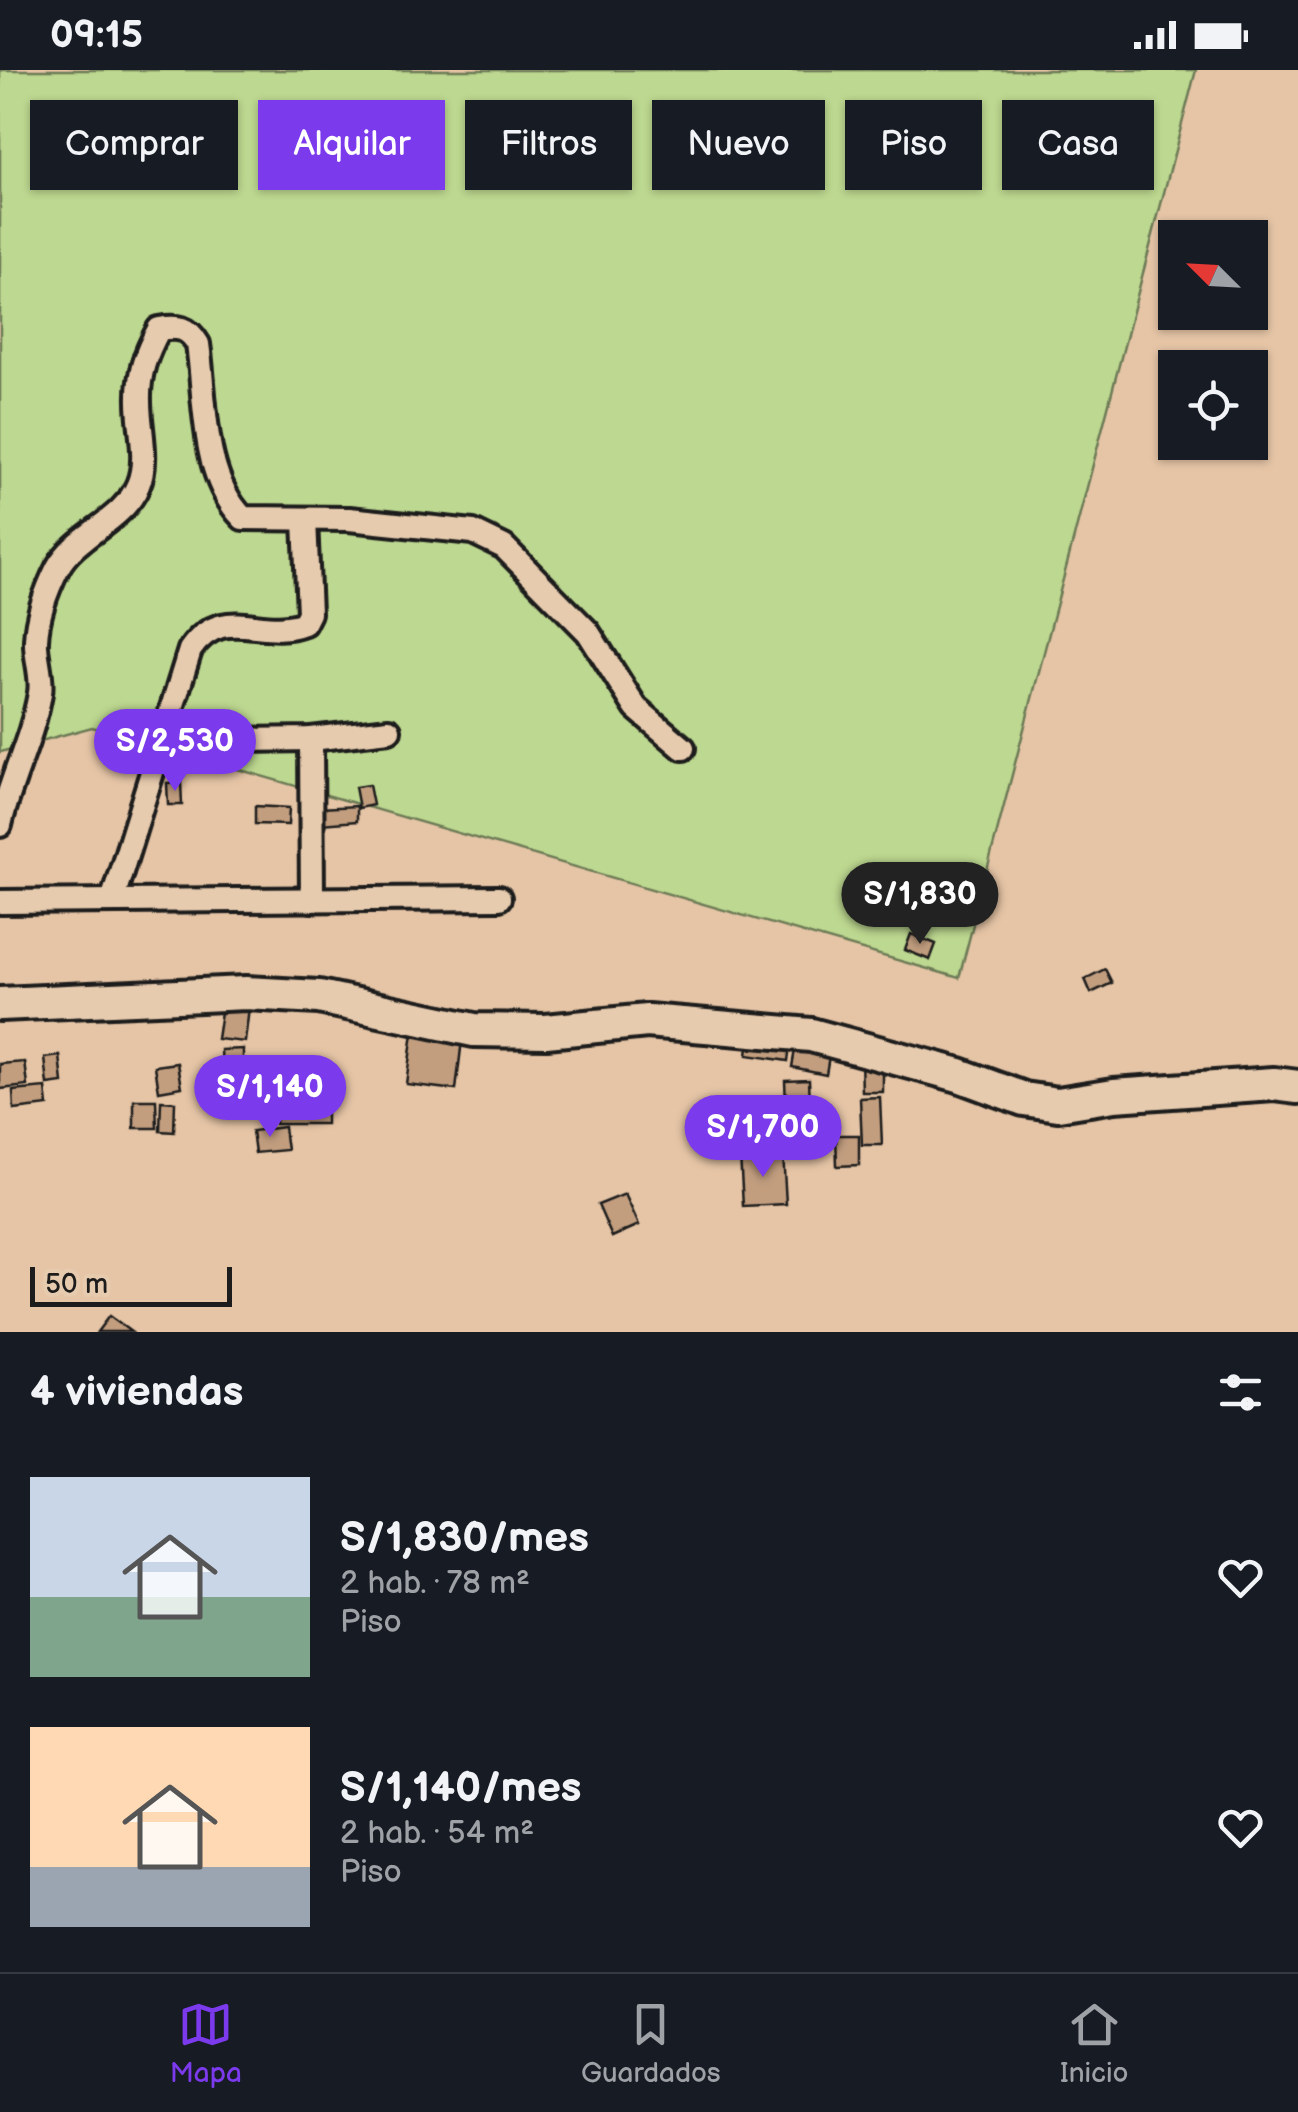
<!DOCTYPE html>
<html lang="es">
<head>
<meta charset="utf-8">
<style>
  :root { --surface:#171b24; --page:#20242c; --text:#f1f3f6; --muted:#9ea1a6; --line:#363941; --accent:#7c3aed }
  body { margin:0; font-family:"Balsamiq Sans",sans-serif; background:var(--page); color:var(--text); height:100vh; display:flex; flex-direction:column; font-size:38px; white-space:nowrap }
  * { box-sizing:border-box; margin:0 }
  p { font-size:32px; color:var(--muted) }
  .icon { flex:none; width:55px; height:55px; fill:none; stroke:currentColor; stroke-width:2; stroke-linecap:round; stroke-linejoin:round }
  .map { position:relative; height:1262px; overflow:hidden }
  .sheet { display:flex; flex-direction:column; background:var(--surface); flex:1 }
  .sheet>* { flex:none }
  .guide { position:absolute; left:30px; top:30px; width:1240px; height:90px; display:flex; gap:20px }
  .needle { width:65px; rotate:294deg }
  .controls { position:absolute; left:1158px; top:150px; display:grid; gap:20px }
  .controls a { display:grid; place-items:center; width:110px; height:110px; border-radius:0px; background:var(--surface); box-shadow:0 2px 8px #0004; font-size:50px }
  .scale { position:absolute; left:30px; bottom:25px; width:202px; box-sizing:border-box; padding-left:10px; border:5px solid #1c1c1c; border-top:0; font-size:28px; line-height:35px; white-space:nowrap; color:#1c1c1c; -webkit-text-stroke:8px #e7cbae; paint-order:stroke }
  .price { position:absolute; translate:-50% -85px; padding:0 22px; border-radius:35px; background:var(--accent); color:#fff; font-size:32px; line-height:65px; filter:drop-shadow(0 2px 5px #0008) }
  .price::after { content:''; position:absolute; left:50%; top:60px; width:30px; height:22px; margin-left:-15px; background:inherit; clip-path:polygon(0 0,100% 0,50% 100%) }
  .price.active { background:#222; color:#fff }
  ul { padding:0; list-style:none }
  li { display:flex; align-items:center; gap:30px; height:250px; padding:0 30px }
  li span { display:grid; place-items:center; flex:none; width:280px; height:200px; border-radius:0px; color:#555 }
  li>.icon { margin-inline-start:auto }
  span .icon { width:120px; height:120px; fill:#fffc; stroke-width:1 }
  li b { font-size:42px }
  h2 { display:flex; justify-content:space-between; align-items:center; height:120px; padding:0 30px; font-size:42px }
  .pill { padding:0 35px; border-radius:0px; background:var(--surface); box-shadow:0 2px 8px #0004; font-size:35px; line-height:90px }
  .pill.active { background:var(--accent); color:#fff }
  .status { display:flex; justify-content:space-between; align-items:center; height:70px; padding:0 50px; background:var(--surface); direction:ltr }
  .status svg { height:28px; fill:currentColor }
  .tab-bar { display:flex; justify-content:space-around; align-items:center; height:140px; border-top:2px solid var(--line); background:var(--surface); font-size:28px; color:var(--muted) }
  .tab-bar a { display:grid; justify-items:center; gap:5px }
  .tab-bar .active { color:var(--accent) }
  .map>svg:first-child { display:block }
</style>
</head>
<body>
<div class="status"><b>09:15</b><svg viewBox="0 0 49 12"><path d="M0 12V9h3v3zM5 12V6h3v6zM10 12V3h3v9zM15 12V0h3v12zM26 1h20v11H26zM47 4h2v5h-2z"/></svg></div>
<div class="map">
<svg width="1298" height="1262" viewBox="0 0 1298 1262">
  <rect width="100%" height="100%" fill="#e6c5a6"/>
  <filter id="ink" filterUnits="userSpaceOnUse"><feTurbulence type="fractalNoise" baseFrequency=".01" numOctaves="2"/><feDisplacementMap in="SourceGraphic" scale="20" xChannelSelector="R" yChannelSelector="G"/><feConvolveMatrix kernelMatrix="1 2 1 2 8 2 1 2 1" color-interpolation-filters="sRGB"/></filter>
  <g filter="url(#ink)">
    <polygon fill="#bdd890" stroke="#6c7a56" stroke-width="2.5" points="0,0 1196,0 959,908 92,657 0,682"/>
    <g fill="#c29e7f" stroke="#1c1c1c" stroke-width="2.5">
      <polygon points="181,712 182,735 168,735 167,713"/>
      <polygon points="369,715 373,735 359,738 355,717"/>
      <polygon points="255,736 289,738 288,755 255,754"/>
      <polygon points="357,736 357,751 321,754 320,738"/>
      <polygon points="911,864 936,874 930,890 905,880"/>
      <polygon points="1105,899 1112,913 1091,923 1085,909"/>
      <polygon points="222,935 249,938 245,972 217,969"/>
      <polygon points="413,963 462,970 456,1020 406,1014"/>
      <polygon points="749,971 790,976 788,991 747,985"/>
      <polygon points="796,974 830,980 826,1004 792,997"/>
      <polygon points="243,979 243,999 222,1000 221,980"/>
      <polygon points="60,986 63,1013 48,1015 45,988"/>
      <polygon points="861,989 883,989 883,1022 862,1022"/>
      <polygon points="25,992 28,1016 0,1019 0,994"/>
      <polygon points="178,993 182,1017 159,1021 155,996"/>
      <polygon points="263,996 266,1029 248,1031 249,1046 226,1048 222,1007 245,1005 245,998"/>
      <polygon points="809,1009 810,1034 786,1035 785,1010"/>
      <rect x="275" y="1010" width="51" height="44"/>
      <polygon points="46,1018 48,1036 14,1040 13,1021"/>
      <polygon points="880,1027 882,1075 862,1075 860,1028"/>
      <polygon points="134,1030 156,1030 157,1058 134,1058"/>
      <polygon points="161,1031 175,1032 174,1062 160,1061"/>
      <polygon points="780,1046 785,1071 741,1079 737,1054"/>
      <polygon points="284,1057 287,1080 255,1083 252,1061"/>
      <polygon points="836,1065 859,1065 859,1095 837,1096"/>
      <polygon points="783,1083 786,1134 743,1136 740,1085"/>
      <polygon points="625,1124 639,1155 612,1167 598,1135"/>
      <polygon points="109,1246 131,1262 97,1262"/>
    </g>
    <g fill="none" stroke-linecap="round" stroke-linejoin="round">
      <g stroke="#1c1c1c" stroke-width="30">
        <g id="street">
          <polyline points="311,669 312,830"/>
          <polyline points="160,671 311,669 389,660"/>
          <path d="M 0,755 C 10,710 32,670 40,623 C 43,606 35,588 36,570 C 37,545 47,519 58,497 C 76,464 123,452 138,415 C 149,390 139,358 139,332 C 138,304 146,283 159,259 C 178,256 188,257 198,274 C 206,330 201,406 243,448 L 349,449 L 473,462 L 504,477 L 588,562 L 636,638 L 683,678"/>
          <path d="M 112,831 L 190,580 C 223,532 261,570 304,553 L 309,543 L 305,450"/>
          <polyline points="0,832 499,828"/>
        </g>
      </g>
      <g stroke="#1c1c1c" stroke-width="40">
        <polyline id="secondary" points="0,934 246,923 319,927 474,960 546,961 647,951 811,965 959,1005 1024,1029 1058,1034 1114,1025 1274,1014 1298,1017"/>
      </g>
      <use href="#street" stroke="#e7cbae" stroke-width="22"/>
      <use href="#secondary" stroke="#e7cbae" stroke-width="32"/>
    </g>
  </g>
</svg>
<div class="controls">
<a><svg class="needle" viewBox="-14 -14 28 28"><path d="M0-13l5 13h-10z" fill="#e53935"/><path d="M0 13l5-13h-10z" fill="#9ea1a6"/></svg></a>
<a><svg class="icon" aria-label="locate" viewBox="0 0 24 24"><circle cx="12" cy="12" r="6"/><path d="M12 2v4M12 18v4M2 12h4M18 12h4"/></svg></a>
</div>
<div class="scale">50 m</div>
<b class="price" style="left:175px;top:724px">S/2,530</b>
<b class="price active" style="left:920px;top:877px">S/1,830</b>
<b class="price" style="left:270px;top:1070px">S/1,140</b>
<b class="price" style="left:763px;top:1110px">S/1,700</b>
<div class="guide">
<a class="pill">Comprar</a>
<a class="pill active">Alquilar</a>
<a class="pill">Filtros</a>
<a class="pill">Nuevo</a>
<a class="pill">Piso</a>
<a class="pill">Casa</a>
</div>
</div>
<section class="sheet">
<h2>4 viviendas<svg class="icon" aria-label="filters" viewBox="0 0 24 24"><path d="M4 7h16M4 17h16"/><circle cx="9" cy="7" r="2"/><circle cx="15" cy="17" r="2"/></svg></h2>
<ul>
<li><span style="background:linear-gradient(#c9d6e8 60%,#7fa58c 0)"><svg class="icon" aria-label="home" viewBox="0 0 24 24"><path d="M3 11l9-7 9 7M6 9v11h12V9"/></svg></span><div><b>S/1,830/mes</b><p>2 hab. · 78 m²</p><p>Piso</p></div><svg class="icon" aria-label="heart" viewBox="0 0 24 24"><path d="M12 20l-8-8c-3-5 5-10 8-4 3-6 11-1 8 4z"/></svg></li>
<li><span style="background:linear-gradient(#ffd9b3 70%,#9aa5b1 0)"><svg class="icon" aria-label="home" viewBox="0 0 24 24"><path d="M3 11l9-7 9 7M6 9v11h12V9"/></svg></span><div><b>S/1,140/mes</b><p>2 hab. · 54 m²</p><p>Piso</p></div><svg class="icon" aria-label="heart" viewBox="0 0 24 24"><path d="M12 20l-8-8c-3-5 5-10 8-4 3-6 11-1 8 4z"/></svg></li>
</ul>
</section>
<nav class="tab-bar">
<a class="active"><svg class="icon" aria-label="map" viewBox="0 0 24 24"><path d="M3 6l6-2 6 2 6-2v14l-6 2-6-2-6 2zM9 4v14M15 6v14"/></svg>Mapa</a>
<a><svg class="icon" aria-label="saved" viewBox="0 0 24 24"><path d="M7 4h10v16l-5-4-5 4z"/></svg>Guardados</a>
<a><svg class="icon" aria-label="home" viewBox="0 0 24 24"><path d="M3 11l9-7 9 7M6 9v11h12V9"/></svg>Inicio</a>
</nav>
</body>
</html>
